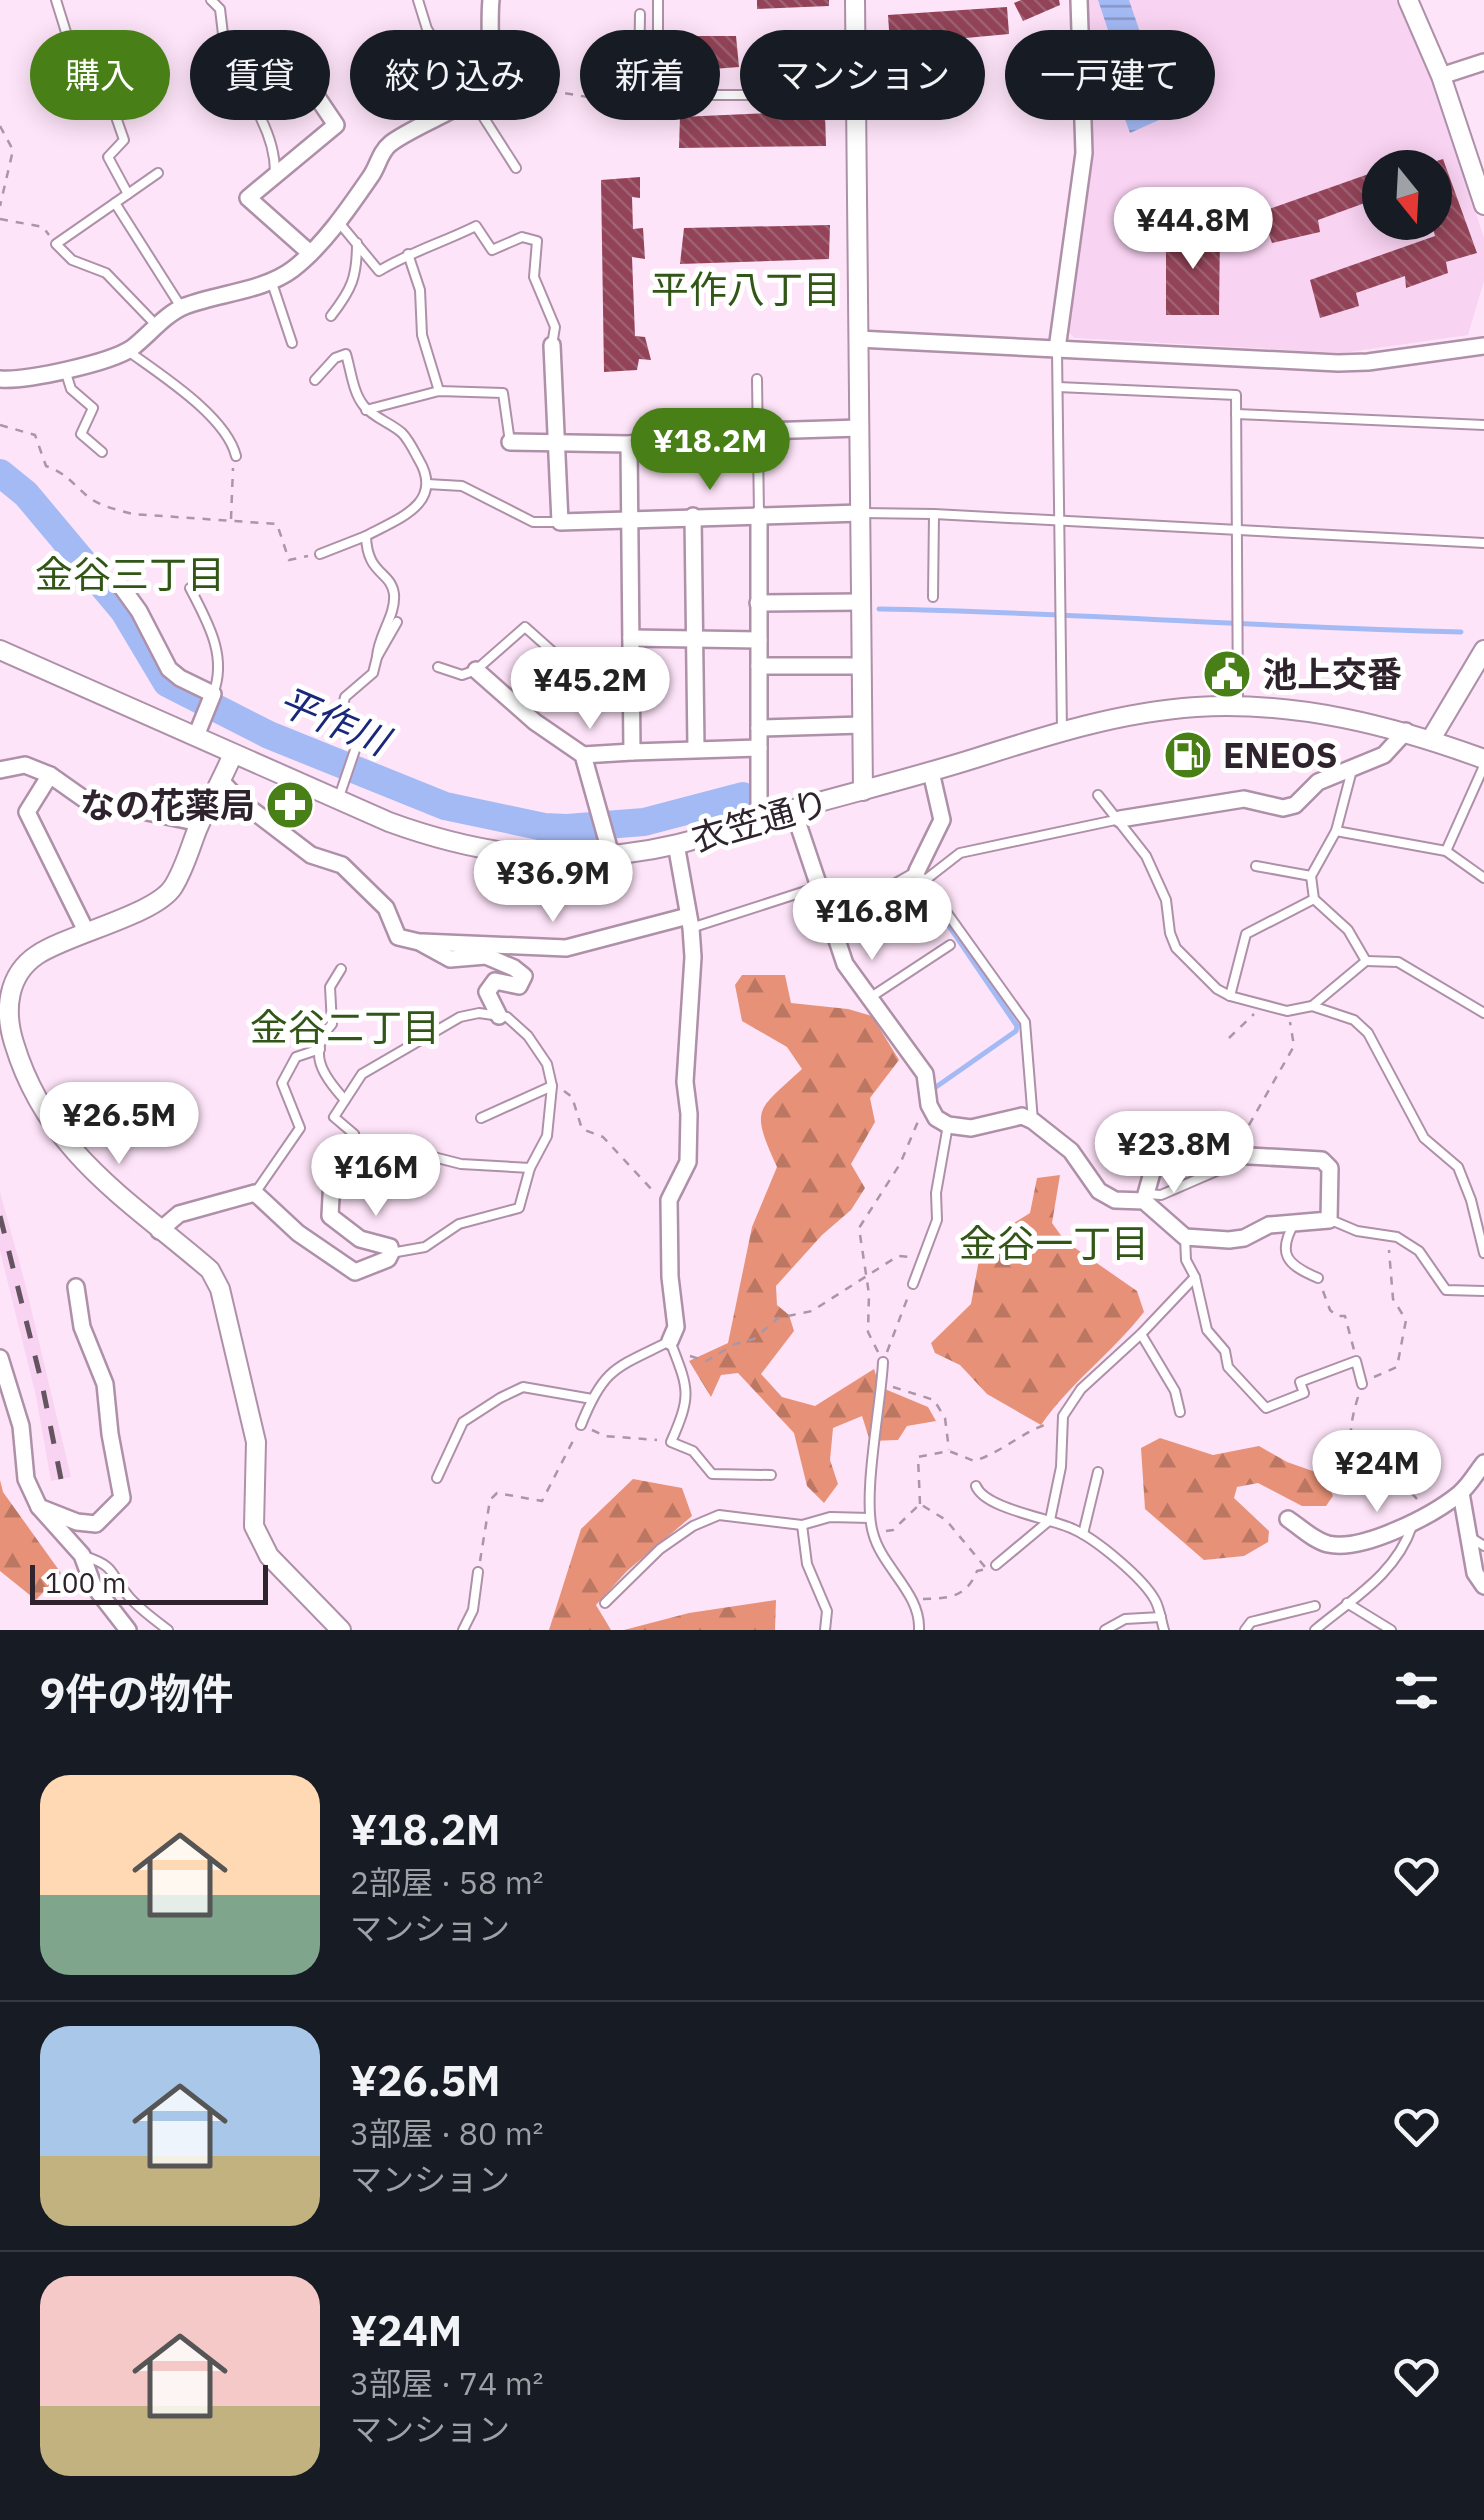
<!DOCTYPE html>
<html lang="ja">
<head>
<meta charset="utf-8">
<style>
  :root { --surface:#171b24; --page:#20242c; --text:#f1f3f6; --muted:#9ea1a6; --line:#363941; --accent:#487f17 }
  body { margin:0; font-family:"IBM Plex Sans","Noto Sans JP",sans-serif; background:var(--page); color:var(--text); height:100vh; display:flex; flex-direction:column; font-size:38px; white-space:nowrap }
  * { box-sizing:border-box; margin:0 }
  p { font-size:32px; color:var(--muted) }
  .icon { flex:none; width:55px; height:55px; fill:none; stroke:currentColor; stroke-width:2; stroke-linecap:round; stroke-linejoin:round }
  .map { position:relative; height:1630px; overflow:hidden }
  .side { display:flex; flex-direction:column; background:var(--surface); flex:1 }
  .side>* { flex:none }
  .guide { position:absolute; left:30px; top:30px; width:1425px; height:90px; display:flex; gap:20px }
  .needle { width:65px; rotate:162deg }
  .buttons { position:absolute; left:1362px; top:150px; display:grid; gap:20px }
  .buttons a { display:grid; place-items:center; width:90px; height:90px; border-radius:50%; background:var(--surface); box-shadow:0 5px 25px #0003; font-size:50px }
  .scale { position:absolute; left:30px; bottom:25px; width:238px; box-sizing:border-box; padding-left:10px; border:5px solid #2f242d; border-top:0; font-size:28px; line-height:35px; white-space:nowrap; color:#2f242d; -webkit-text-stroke:8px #fff; paint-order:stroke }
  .price { position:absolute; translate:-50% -85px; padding:0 22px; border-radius:35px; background:#fff; color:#222; font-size:32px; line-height:65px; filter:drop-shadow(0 2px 5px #0008) }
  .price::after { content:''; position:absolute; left:50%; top:60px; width:30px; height:22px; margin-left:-15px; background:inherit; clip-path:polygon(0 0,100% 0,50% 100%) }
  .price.on { background:var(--accent); color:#fff }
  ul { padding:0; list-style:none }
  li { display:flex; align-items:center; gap:30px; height:250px; padding:0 40px }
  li+li { border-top:2px solid var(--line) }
  li span { display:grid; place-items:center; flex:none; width:280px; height:200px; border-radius:30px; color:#555 }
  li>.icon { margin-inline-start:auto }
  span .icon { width:120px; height:120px; fill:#fffc; stroke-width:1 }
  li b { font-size:42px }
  h2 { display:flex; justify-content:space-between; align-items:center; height:120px; padding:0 40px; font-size:42px }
  .chip { padding:0 35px; border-radius:45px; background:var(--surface); box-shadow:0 5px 25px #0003; font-size:35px; line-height:90px }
  .chip.on { background:var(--accent); color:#fff }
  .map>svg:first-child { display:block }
</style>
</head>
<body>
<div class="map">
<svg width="1484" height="1630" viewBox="0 0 1484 1630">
  <defs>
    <pattern id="forest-firs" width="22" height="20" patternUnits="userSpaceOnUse" patternTransform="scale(2.5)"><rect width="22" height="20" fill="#e79278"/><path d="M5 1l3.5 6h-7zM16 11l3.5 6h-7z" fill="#bc7763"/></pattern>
    <pattern id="water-rules" width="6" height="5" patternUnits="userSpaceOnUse" patternTransform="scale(2.5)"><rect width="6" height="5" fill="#a4baf5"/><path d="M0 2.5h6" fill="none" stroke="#8697c7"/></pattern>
    <pattern id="building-back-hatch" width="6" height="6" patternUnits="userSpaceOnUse" patternTransform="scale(2.5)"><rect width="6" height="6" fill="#934358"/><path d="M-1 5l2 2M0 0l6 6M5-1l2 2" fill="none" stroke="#9e6272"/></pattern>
  </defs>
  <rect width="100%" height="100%" fill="#fee4f9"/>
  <g fill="#f9d3f2" fill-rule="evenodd">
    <path d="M 1082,0 L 1396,0 L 1439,98 L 1484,238 L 1484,281 L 1468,335 L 1342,353 L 1074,338 L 1069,332 L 1086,163 ZM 1380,168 L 1435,168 L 1435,222 L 1380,222 Z"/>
    <polygon points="0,1192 25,1283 71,1477 51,1481 36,1396 0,1251"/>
  </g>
  <g fill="url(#forest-firs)">
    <path d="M 742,975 L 785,975 L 791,1003 L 848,1009 L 872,1016 L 899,1060 L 870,1098 L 875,1122 L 851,1164 L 865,1188 L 851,1210 L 822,1235 L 776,1286 L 777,1305 L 789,1315 L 794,1331 L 761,1374 L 782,1397 L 815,1406 L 874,1369 L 880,1387 L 928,1407 L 936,1421 L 907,1426 L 898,1440 L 870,1441 L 862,1416 L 833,1428 L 830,1460 L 838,1484 L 824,1503 L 807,1486 L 794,1433 L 738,1373 L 721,1375 L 711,1397 L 689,1361 L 728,1343 L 752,1227 L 777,1167 C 750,1107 756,1112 802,1069 L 787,1047 L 742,1021 L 735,985 Z"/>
    <path d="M 1060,1175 L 1052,1223 L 1065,1241 L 1137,1291 L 1144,1312 C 1112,1353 1070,1383 1041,1425 L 987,1394 L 960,1365 L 935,1353 L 931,1343 L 971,1304 L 982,1243 L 1030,1213 L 1037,1178 Z"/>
    <polygon points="1160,1438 1213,1455 1259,1446 1287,1462 1324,1475 1333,1496 1326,1506 1302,1506 1258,1483 1237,1487 1234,1498 1269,1531 1268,1542 1244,1556 1204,1560 1145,1509 1141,1448"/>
    <polygon points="633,1479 682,1488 692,1516 627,1571 596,1605 611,1630 549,1630 581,1529"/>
    <polygon points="0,1480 3,1492 61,1573 36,1600 0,1571"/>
    <polygon points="776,1600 775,1630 624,1630 689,1613"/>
  </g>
  <g fill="url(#water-rules)">
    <polygon points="1098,0 1129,0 1141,35 1113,45"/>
    <polygon points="1141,65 1159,120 1130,133 1109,75"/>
  </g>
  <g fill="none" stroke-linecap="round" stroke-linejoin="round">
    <g stroke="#a4baf5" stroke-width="5">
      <path d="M 879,609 C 1073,612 1267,628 1461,632"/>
      <polyline points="913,873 1017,1026 1016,1031 936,1087"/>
    </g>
    <polyline stroke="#a4baf5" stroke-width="28" points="0,473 26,494 124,611 167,683 269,735 445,806 544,827 567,828 644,822 743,796"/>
  </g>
  <g fill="url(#building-back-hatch)">
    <polygon points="757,0 829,0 829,6 757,9"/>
    <polygon points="1021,0 1059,0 1060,5 1023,21 1014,3"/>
    <polygon points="1007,7 1009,34 890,45 888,15"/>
    <polygon points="668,36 736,36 739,67 673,72"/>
    <polygon points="834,45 831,68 755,69 756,48"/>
    <polygon points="814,111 825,114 826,146 679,148 680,117"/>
    <polygon points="1421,155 1424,165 1443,159 1477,253 1446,262 1448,273 1406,288 1405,276 1356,293 1359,306 1320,318 1310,280 1435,236 1431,222 1435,222 1435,168 1387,168"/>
    <polygon points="1380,170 1380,215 1373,200 1318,220 1320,232 1272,243 1261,212"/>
    <polygon points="640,177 640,198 632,197 633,229 643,228 645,259 632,257 635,336 645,337 651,360 639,359 637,370 604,372 601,180"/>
    <polygon points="830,225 829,259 680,264 684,228"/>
    <polygon points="1166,228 1220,231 1219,315 1166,315"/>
    <rect x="1222" y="665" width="10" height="19"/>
  </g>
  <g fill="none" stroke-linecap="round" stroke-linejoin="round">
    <g stroke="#ae90a8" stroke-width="12">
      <g id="service">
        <polyline points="56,0 70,45"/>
        <path d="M 211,0 L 220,9 L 228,76 C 254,96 275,139 275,172"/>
        <polyline points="418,0 427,29 516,168"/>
        <polyline points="658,0 658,67 672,95 855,95"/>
        <polyline points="640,14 639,79 659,97 672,95"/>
        <polyline points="116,117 124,140 108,157 128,194"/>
        <polyline points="158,173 115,203 181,307"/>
        <polyline points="115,203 56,244 72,260 106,273 157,326"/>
        <path d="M 337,220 L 379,271 C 410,252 444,242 476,226 L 492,250 L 522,237 L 537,241 L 534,277 L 555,327 L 552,345"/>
        <polyline points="408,254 420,290 422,335 439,391"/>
        <polyline points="271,280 292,343"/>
        <path d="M 331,316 C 352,289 357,277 357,243"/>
        <path d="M 128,351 C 161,375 226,416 236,456"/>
        <polyline points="1057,351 1062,731"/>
        <polyline points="65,370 71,389 93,408 81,434 102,452"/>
        <polyline points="757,379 759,514"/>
        <path d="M 315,380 L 335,358 L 346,354 C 351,371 353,393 364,406 C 374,418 391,423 402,433 C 409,440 414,451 419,460 C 445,504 397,519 366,536 C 367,575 391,571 394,594 C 396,616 378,635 377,657"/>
        <polyline points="1058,387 1236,395 1238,706"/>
        <polyline points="366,410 439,391 503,393 510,442"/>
        <polyline points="1236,414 1484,425"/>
        <polyline points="427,484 462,486 533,522 560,522"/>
        <polyline points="861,513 934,514 1484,543"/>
        <polyline points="320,554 366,536"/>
        <path d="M 190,588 C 207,621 228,656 213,694"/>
        <polyline points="933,597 934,514"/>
        <polyline points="438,667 462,675 476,670 525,627 572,669 525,713"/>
        <polyline points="1098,795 1146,856 1166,900 1170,933 1176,948 1217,989 1230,996 1287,1011 1312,1006 1354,1020 1368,1033 1424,1138 1458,1167 1471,1200 1484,1253"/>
        <polyline points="339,797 356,747 341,715 345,697 373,673 377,657 397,622"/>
        <polyline points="1336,831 1446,851 1484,766"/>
        <polyline points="1446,851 1484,878"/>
        <polyline points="1256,866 1311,876"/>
        <polyline points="924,881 960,853 1120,819"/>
        <polyline points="829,921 917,871 1025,1022 1033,1121"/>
        <polyline points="691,928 818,887"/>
        <polyline points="1366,961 1398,962 1484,1013"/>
        <path d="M 341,969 L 330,987 L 332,1024 C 306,1052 323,1076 345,1100"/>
        <polyline points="1230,996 1246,934 1314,899"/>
        <polyline points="871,997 950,945"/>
        <polyline points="1312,1006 1366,961 1348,930 1314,899 1311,876 1336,831 1352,770"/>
        <polyline points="481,1118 552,1086"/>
        <polyline points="406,1150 461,1164 530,1168"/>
        <polyline points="332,1178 354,1134 334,1117 362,1074 460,1017 479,1013 507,1017 528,1036 547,1064 552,1086 547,1136 530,1168 519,1208 459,1224 425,1247 391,1253"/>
        <polyline points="255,1193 300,1128 282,1083 296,1057 320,1049"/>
        <polyline points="1147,1194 1161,1195 1221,1169 1232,1155"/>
        <polyline points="1331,1220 1357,1231 1397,1237 1419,1251 1446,1290 1484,1291"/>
        <path d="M 1295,1222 C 1276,1254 1287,1265 1318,1278"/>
        <polyline points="1185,1237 1186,1260 1195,1277 1207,1330 1225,1351 1228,1367 1266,1408 1304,1393 1300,1382 1356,1361 1362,1384"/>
        <polyline points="913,1284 937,1220 936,1193 948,1125"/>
        <polyline points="1141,1334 1175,1391 1180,1412"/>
        <path d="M 883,1362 C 881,1406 862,1496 873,1533 C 882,1568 921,1593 919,1630"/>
        <path d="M 581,1425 C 604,1367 616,1368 670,1341 C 689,1390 692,1394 671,1442 L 693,1451 L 712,1474 L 771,1475"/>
        <polyline points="437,1478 463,1422 500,1398 523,1387 592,1399"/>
        <path d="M 976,1486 C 985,1509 1050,1518 1073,1529 C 1096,1539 1143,1578 1155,1600 C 1160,1609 1161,1620 1164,1630"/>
        <polyline points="802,1525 807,1564 827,1611 825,1630"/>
        <polyline points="1083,1534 1098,1472"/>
        <polyline points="1470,1537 1484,1546"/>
        <path d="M 84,1556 C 119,1567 109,1575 130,1598 C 141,1610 155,1620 168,1630"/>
        <polyline points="996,1565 1050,1520 1061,1467 1063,1416 1081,1389 1141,1334 1195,1277"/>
        <polyline points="605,1603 660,1549 693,1526 719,1515 802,1525 830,1517 870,1518"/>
        <polyline points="1347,1603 1391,1630"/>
        <polyline points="463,1630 473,1610 478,1572"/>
        <polyline points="1105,1630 1125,1619 1161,1617"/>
        <polyline points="1245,1630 1251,1622 1315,1606"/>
        <path d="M 1315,1630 C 1352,1599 1396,1574 1412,1526"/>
      </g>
    </g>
    <g stroke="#ae90a8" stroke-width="20">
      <g id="minor">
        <polyline points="1441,76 1484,62"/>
        <polyline points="309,85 336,125 248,198 310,253"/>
        <polyline points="858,339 1338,363 1368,362 1484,346"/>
        <polyline points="552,345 560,522 861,513"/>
        <polyline points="1057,349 1084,153 1079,0"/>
        <path d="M 0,379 C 27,381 110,363 132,348 C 149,335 165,314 185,306 C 219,293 264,291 293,269 C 323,246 349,208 371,176 C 378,166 380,152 390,144 C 409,128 471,105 481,90 C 495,67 488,26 491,0"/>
        <polyline points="510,442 629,444 759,431 860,428"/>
        <polyline points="629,444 632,752 759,748"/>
        <polyline points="693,516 696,749"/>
        <polyline points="118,582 139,611 169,669 180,678 213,694 196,736"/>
        <polyline points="758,603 861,602"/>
        <polyline points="631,638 759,640"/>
        <polyline points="759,666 862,666"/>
        <polyline points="476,670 535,722 583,755 611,855"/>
        <polyline points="759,728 862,725"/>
        <polyline points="583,755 632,752"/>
        <polyline points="0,770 25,765 50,775 84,799 200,823"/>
        <polyline points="50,775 27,812 87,933"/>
        <polyline points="221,781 239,800 311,855 342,865 386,908 398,937 419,942 450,959 486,956 514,968 524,976 519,986 495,981 487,992 499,1016"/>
        <polyline points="793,809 845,964 925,1074 929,1105 936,1118 948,1125 971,1128 1022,1116 1033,1121 1071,1151 1099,1191 1115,1200 1144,1201 1185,1237 1229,1240 1244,1238 1269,1225 1329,1220 1330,1168 1322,1160 1232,1155"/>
        <polyline points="1120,819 1244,799 1283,808 1295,805 1318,782 1384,755 1406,731"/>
        <polyline points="759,820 759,514"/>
        <polyline points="917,871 942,820 931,772"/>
        <polyline points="422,942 566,948 688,916"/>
        <polyline points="1144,1201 1164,1130"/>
        <polyline points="159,1231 179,1214 255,1193 298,1233 355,1272 388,1259 391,1253 390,1247 360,1239 330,1216 332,1178"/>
        <polyline points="670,1341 676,1327 670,1277 669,1200 688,1162 689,1114 685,1082 693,957 691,928 676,844"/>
        <polyline points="0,1358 21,1426 26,1479 39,1507 82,1555 93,1585 128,1630"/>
        <polyline points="1461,1493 1475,1573 1484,1586"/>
        <polyline points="39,1507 77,1522 96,1524 122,1498 110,1434 105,1384 82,1327 76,1287"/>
        <path d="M 1288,1519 C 1300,1527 1313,1540 1328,1544 C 1362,1552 1432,1516 1459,1494 C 1469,1486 1476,1473 1484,1463"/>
      </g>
    </g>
    <g stroke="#ae90a8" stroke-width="22">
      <g id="tertiary">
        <polyline points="855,0 863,791"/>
        <polyline points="1408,0 1441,76 1484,205"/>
        <path d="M 0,650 L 389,822 C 485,857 577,868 678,844 C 717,834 755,820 794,809 C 854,792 916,777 976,758 C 1048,735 1120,712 1196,707 C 1296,701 1391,725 1484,759"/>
        <polyline points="1431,739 1484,650"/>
        <path d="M 233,754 C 222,780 208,804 197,830 C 190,848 184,870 173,887 C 155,915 68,934 37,955 C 7,975 4,1011 14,1043 C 47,1153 129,1200 210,1270 L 220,1289 L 256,1442 L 254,1526 L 269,1556 L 341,1630"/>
      </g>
    </g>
    <g stroke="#aa96a6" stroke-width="2.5" stroke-dasharray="8 8" stroke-linecap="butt">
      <polyline points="81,54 92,62 101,110 105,112"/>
      <polyline points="502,83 600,99 643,100"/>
      <polyline points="0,126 13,150 0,206"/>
      <polyline points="0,219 43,227 49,235"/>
      <path d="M 0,425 L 35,435 L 46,466 C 67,474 70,481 86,495 C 98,506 118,510 133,514 L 277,524 L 289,560 L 308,556"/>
      <polyline points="231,519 233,468"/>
      <polyline points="1229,1038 1254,1014"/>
      <polyline points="564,1091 572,1097 582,1129 603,1137 654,1192"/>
      <polyline points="1241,1139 1294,1046 1290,1022"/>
      <polyline points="1323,1291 1330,1310 1337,1316 1345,1316 1354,1350"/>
      <polyline points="878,1352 868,1332 869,1294 859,1228 900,1164 919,1119"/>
      <polyline points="887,1352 909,1294"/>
      <polyline points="690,1356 706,1361 735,1344 754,1339 778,1318 812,1311 898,1256 911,1257"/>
      <polyline points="1374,1377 1397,1367 1406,1320 1393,1299 1389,1250"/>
      <polyline points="893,1387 934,1400 945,1418 949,1450"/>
      <path d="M 1358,1397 C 1332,1481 1382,1457 1417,1499"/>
      <polyline points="592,1430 605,1436 657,1440"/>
      <path d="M 920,1504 L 918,1457 L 949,1451 L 974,1461 C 1003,1452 1026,1429 1051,1423"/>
      <polyline points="886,1531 893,1530 920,1504 946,1520 985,1567"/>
      <polyline points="480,1561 490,1500 497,1493 542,1501 576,1435"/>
      <path d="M 923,1599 C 949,1598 966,1598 977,1571 L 986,1569"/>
    </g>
    <use href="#service" stroke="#fff" stroke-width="8"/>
    <use href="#minor" stroke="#fff" stroke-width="15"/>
    <use href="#tertiary" stroke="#fff" stroke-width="18"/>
    <polyline stroke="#635460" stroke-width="5" stroke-dasharray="18 18" stroke-linecap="butt" points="0,1216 42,1384 61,1479"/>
  </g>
  <defs>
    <g id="civic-disc" transform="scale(2.5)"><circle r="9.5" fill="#487f17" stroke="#fff"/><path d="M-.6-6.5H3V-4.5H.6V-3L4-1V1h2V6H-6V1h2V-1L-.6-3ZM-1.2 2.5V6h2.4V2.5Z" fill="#fff"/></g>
    <g id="fuel-disc" transform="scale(2.5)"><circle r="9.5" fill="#487f17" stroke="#fff"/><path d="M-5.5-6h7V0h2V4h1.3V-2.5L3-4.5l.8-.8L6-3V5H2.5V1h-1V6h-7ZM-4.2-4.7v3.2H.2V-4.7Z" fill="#fff"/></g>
    <g id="pharmacy-disc" transform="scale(2.5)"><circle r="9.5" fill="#487f17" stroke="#fff"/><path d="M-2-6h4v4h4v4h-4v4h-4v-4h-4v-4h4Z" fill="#fff"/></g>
  </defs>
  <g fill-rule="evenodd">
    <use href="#civic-disc" x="1227" y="674"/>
    <use href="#fuel-disc" x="1188" y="755"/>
    <use href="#pharmacy-disc" x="290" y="805"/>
  </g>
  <g text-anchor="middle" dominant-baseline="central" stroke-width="10" stroke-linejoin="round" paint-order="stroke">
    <g font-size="35" font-weight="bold" fill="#2f242d" stroke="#fff" text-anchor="start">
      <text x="1262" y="674">池上交番</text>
      <text x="1223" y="755">ENEOS</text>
      <text x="255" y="805" text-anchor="end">なの花薬局</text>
    </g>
    <g font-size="35" fill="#2f242d" stroke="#fff">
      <text transform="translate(760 820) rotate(-16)">衣笠通り</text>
    </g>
    <g font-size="38" fill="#325617" stroke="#fff">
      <text x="746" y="288">平作八丁目</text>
      <text x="130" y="573">金谷三丁目</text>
      <text x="345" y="1026">金谷二丁目</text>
      <text x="1054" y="1242">金谷一丁目</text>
    </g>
    <g font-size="38" font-style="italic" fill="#19287a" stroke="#fff">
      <text transform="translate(334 720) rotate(23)">平作川</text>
    </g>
  </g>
</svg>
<div class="buttons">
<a><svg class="needle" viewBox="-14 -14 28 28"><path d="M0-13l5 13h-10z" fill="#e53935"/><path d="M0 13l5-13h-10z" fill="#9ea1a6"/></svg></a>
</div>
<div class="scale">100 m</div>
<b class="price" style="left:1193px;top:272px">¥44.8M</b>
<b class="price on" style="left:710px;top:493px">¥18.2M</b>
<b class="price" style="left:590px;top:732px">¥45.2M</b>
<b class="price" style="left:553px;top:925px">¥36.9M</b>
<b class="price" style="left:872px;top:963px">¥16.8M</b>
<b class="price" style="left:119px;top:1167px">¥26.5M</b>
<b class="price" style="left:1174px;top:1196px">¥23.8M</b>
<b class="price" style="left:376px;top:1219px">¥16M</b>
<b class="price" style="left:1377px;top:1515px">¥24M</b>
<div class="guide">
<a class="chip on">購入</a>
<a class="chip">賃貸</a>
<a class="chip">絞り込み</a>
<a class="chip">新着</a>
<a class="chip">マンション</a>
<a class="chip">一戸建て</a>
</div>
</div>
<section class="side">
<h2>9件の物件<svg class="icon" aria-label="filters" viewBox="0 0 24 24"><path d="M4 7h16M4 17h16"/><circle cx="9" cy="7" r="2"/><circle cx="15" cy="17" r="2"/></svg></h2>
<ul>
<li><span style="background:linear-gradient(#ffd9b3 60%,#7fa58c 0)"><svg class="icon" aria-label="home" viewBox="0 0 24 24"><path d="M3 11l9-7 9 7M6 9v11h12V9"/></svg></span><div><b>¥18.2M</b><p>2部屋 · 58 m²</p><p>マンション</p></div><svg class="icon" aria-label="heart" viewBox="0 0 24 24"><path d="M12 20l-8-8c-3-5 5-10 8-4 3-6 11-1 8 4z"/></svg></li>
<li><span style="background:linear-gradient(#a9c7e8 65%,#c2b280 0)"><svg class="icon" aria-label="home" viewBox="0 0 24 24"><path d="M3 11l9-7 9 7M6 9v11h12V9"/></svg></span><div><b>¥26.5M</b><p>3部屋 · 80 m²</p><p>マンション</p></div><svg class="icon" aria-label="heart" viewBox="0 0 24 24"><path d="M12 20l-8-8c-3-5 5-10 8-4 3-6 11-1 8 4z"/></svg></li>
<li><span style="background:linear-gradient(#f6c9c9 65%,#c2b280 0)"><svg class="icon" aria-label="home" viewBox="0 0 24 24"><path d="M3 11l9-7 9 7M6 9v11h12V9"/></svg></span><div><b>¥24M</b><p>3部屋 · 74 m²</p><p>マンション</p></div><svg class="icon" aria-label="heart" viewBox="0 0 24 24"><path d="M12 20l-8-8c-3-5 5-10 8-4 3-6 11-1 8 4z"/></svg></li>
</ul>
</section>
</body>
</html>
